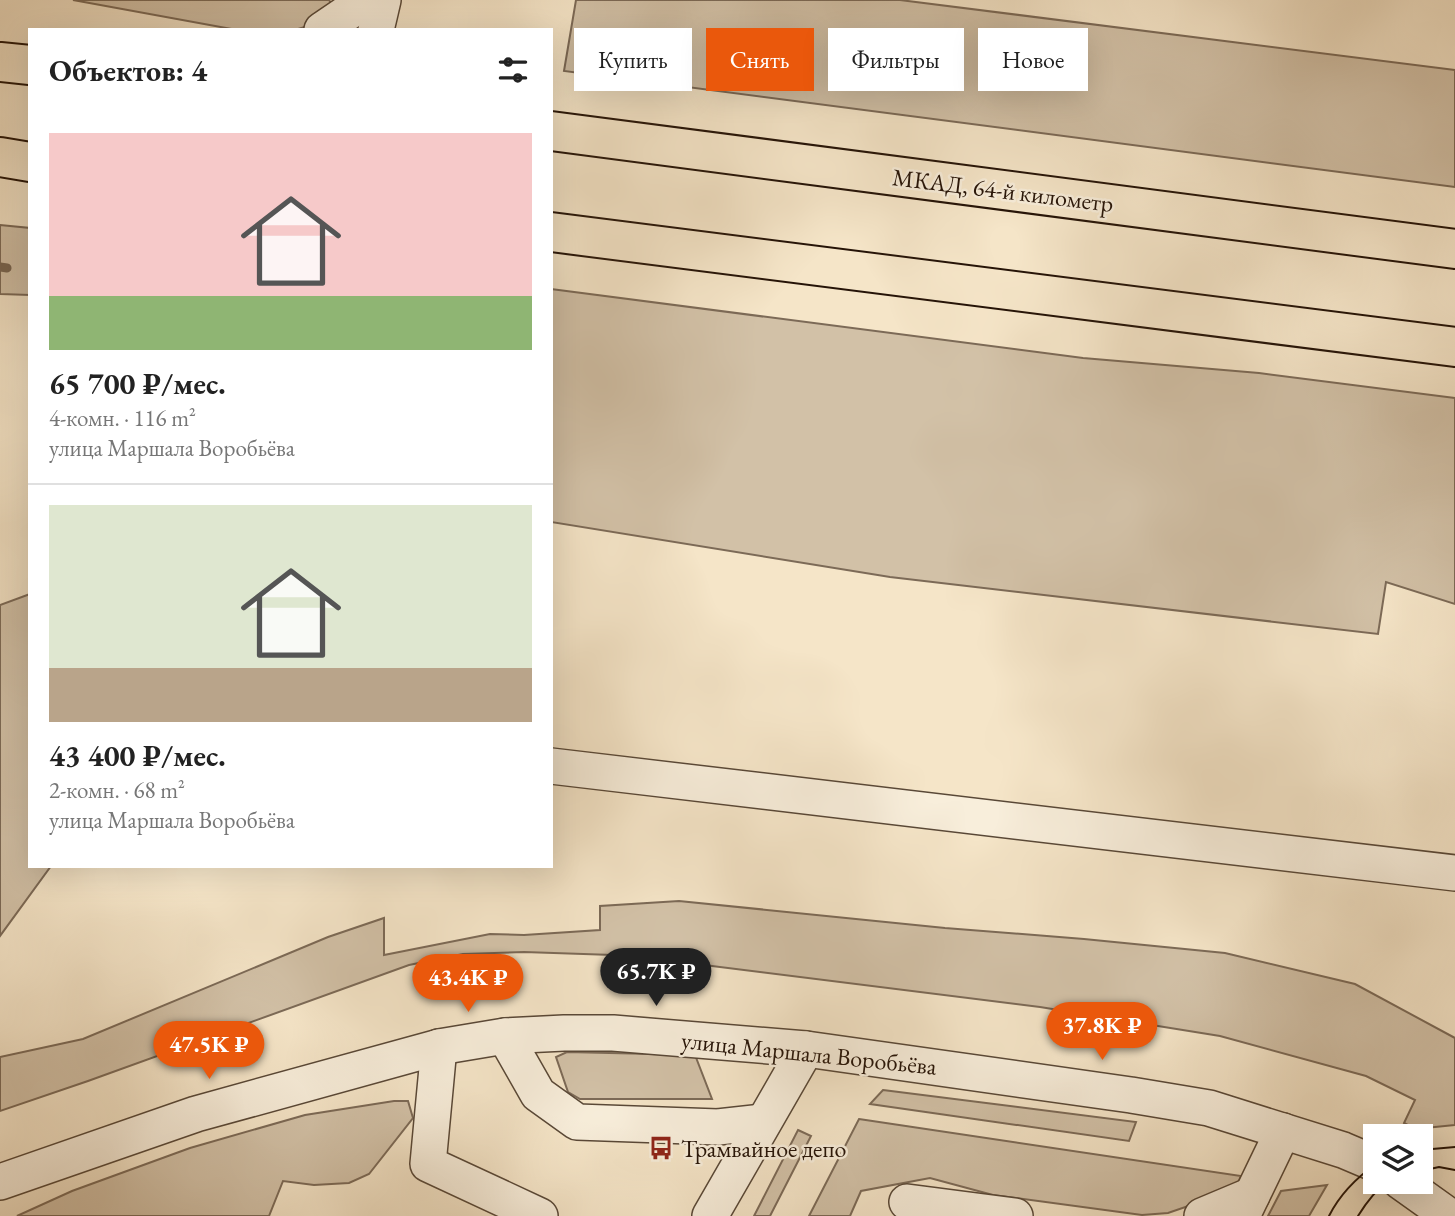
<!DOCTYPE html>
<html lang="ru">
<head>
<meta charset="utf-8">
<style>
  :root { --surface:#fff; --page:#f6f6f6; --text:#222; --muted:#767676; --line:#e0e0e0; --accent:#ea580c }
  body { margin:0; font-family:"EB Garamond",serif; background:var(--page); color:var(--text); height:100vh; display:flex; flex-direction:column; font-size:26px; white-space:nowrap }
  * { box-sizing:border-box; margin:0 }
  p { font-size:23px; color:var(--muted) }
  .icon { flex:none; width:38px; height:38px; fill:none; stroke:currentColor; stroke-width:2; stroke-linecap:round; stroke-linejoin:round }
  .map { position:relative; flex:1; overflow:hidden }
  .details { position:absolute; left:28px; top:28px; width:525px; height:840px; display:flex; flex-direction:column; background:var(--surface); border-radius:0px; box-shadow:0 7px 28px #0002 }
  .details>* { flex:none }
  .top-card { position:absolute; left:574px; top:28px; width:665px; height:63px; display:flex; gap:14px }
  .tools { position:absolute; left:1363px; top:1124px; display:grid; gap:14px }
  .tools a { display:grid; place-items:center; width:70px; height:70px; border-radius:0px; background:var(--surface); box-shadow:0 7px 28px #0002; font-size:35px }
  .price { position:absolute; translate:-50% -60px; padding:0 16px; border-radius:24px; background:var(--accent); color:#fff; font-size:23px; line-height:46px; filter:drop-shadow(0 2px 4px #0008) }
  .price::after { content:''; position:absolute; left:50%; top:42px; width:21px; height:16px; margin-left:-10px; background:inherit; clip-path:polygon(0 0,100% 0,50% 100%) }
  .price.current { background:#222; color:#fff }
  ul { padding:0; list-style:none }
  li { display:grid; align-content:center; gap:14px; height:371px; padding:0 21px }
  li+li { border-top:2px solid var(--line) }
  li span { display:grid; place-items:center; height:217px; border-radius:0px; color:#555 }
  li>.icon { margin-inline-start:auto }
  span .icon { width:126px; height:126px; fill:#fffc; stroke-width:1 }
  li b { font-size:30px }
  h2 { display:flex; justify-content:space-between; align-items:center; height:84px; padding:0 21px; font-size:30px }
  .tag { padding:0 24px; border-radius:0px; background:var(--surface); box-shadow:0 7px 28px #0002; font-size:24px; line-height:63px }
  .tag.current { background:var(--accent); color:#fff }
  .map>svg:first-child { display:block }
</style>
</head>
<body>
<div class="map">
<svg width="1455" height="1216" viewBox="0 0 1455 1216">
  <rect width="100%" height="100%" fill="#f5e5c8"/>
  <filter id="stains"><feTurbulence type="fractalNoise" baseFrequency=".00286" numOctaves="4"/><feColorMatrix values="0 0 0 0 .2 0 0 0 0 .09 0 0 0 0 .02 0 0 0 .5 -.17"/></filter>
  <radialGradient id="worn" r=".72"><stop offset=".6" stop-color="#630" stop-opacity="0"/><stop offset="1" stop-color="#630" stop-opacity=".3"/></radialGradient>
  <g fill="#d2c1a7" stroke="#7c6a57" stroke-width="2">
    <polygon points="73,0 329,0 333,6 311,25 295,30 237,30"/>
    <polygon points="576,0 900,0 1455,70 1455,187 564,71"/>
    <polygon points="0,225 30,228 30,295 0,294"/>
    <polygon points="551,289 1083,358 1259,373 1455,398 1455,604 1386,582 1378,634 890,577 551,522"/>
    <polygon points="30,594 30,866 51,866 0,936 0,605"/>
    <polygon points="679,901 945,928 1084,939 1225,953 1355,984 1455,1038 1455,1125 1415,1129 1404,1123 1415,1100 1366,1076 1220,1036 1040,1007 672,961 613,955 524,952 463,954 409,965 88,1081 0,1111 0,1057 83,1039 328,937 384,918 384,955 490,934 524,935 600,930 600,906"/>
    <polygon points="567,1052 695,1055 712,1099 580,1099 568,1092 556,1057"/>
    <polygon points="883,1090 1136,1122 1129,1141 870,1104"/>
    <polygon points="394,1101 408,1101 413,1118 369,1174 349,1183 314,1185 283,1181 269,1216 17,1216 72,1191 190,1148 305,1115"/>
    <polygon points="859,1119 1241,1176 1235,1190 1168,1213 1142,1215 993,1195 930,1178 861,1191 850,1216 809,1216"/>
    <polygon points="798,1130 811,1136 770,1216 754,1216"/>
    <polygon points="1327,1185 1309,1216 1268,1216 1281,1191"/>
  </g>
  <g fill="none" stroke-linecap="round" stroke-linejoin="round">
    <polyline stroke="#776653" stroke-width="9" points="0,267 7,268"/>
    <g stroke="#594837" stroke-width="38">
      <g id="minor">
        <polyline points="322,30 366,0"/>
        <polyline points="376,30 383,0"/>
        <polyline points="551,766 1455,873"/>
        <polyline points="505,1036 538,1094 577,1122 718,1127 763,1122"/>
        <polyline points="439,1047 428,1164 540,1216"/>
        <polyline points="1400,1181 1449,1216"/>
        <polyline points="0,1182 196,1114 439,1047 505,1036 564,1033 613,1033 806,1049 1131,1095 1209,1108 1343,1150 1376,1164"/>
        <polyline points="907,1202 1015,1216"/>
        <polyline points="710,1216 806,1049"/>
        <polyline points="1202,1216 1252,1195"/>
        <polyline points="1242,1216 1283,1131"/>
      </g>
    </g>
    <g stroke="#251307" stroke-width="42">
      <g id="highway">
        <polyline points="0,62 30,65"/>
        <polyline points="551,131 1455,249"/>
        <polyline points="0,157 30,162"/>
        <polyline points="551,232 1455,347"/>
      </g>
    </g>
    <use href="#minor" stroke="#f8eedb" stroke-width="35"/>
    <use href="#highway" stroke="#f5e5c8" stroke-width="38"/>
    <g stroke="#251307" stroke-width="2">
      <polyline points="1421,1150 1455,1147"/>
      <polyline points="1421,1171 1439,1167 1455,1170"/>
      <path d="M 1329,1216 C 1340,1194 1356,1178 1376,1164"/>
      <path d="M 1358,1216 C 1366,1203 1376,1190 1388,1181"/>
    </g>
  </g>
  <defs>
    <g id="bus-bare" transform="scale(1.89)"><path d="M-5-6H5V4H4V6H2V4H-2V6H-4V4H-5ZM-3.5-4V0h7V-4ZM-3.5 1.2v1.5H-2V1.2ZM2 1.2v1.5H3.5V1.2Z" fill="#8f2418" stroke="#f8eedb" stroke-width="2.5" paint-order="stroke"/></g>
  </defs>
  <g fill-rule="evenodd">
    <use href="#bus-bare" x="661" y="1148"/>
  </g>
  <g text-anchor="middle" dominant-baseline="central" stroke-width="5" stroke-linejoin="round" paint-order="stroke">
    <g font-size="24" fill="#251307" stroke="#f8eedb">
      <text transform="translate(1003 190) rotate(7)">МКАД, 64-й километр</text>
      <text transform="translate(809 1053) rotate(6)">улица Маршала Воробьёва</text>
    </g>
    <g font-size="24" fill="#251307" stroke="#f8eedb" text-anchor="start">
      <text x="681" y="1148">Трамвайное депо</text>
    </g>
  </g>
  <rect width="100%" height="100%" filter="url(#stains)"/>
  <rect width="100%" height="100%" fill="url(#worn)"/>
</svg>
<div class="tools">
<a><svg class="icon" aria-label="layers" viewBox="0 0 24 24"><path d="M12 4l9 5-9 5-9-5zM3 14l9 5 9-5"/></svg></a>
</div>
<b class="price current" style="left:656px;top:1008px">65.7K ₽</b>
<b class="price" style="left:468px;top:1014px">43.4K ₽</b>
<b class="price" style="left:1102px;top:1062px">37.8K ₽</b>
<b class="price" style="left:209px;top:1081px">47.5K ₽</b>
<div class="top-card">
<a class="tag">Купить</a>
<a class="tag current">Снять</a>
<a class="tag">Фильтры</a>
<a class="tag">Новое</a>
</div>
<section class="details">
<h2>Объектов: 4<svg class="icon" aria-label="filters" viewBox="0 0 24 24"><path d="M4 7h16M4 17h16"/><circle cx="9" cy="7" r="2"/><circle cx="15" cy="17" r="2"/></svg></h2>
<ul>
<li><span style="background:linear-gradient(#f6c9c9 75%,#8fb573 0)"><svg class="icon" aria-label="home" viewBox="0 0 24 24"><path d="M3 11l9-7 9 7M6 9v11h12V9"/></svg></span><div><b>65 700 ₽/мес.</b><p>4-комн. · 116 m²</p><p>улица Маршала Воробьёва</p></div></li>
<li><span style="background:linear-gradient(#dfe7d0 75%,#b9a48a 0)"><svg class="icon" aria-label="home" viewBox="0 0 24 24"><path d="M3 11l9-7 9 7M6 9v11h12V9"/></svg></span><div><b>43 400 ₽/мес.</b><p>2-комн. · 68 m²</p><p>улица Маршала Воробьёва</p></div></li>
</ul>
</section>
</div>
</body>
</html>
